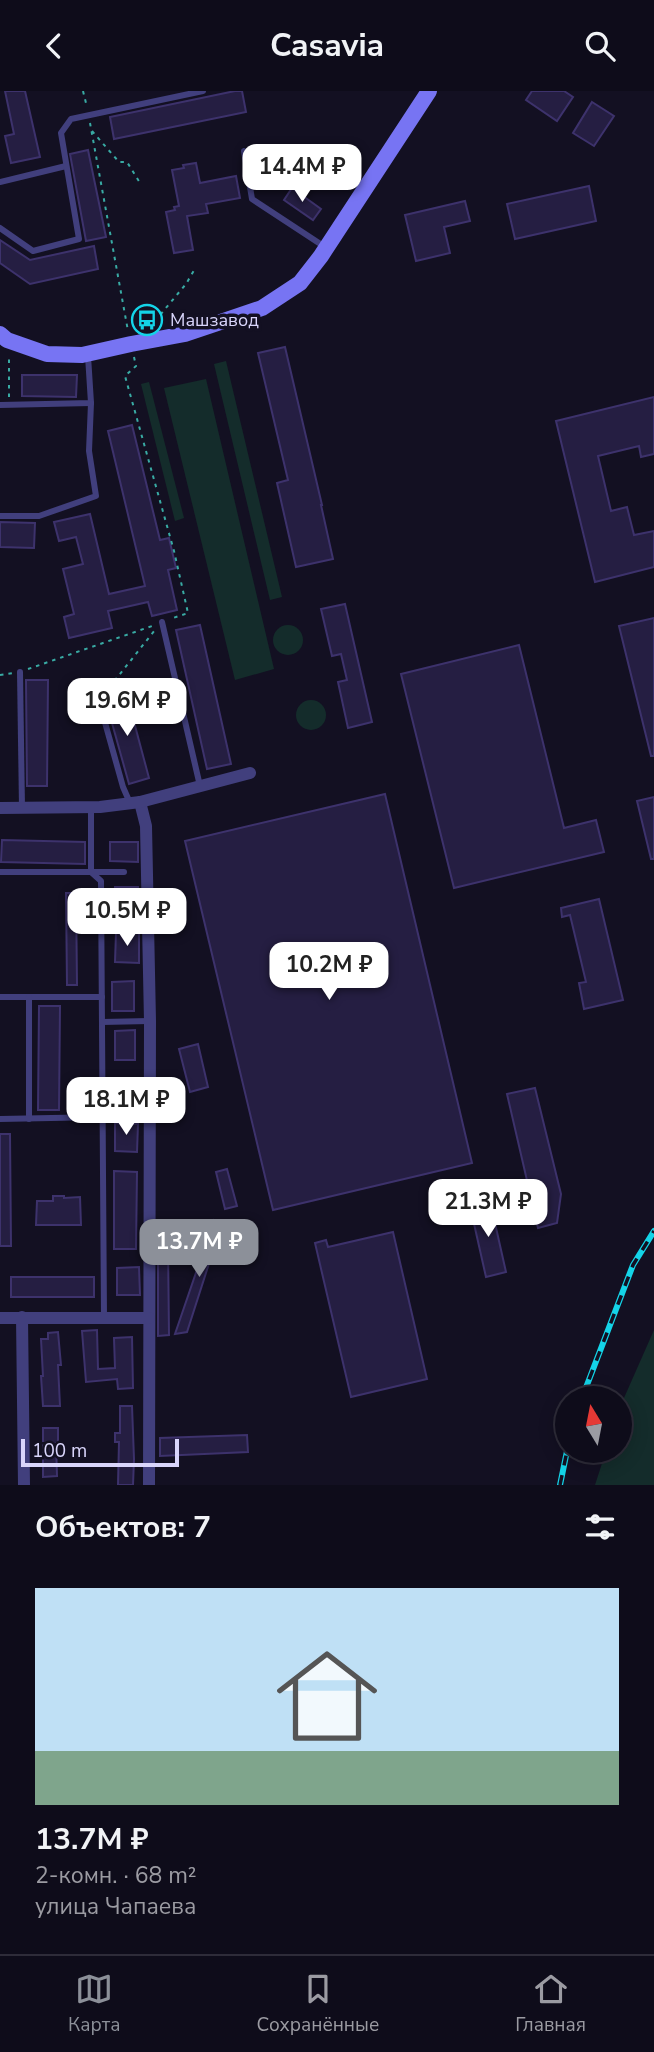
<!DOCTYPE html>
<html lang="ru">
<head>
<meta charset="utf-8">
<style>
  :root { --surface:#0e0c1a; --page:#171523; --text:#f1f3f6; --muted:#9b9ba2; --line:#2e2c39; --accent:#8c9099 }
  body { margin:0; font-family:"Nunito Sans",sans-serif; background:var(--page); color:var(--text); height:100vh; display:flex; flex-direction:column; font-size:26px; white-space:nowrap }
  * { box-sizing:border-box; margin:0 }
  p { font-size:23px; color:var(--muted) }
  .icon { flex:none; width:38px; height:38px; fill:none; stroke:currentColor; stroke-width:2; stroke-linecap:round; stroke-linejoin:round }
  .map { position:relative; height:1394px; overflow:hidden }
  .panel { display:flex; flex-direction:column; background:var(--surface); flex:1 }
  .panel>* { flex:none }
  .needle { width:46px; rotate:350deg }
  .tools { position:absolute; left:555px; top:1295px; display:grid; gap:14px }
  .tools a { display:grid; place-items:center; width:77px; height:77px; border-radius:50%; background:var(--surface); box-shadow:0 4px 18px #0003,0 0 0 2px var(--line); font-size:35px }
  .scale { position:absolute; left:21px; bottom:18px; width:158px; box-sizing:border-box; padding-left:7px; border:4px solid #d9d5fb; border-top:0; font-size:19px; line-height:24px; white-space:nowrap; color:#d9d5fb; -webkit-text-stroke:5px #131022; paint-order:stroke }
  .price { position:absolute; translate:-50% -60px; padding:0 16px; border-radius:14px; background:#fff; color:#222; font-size:23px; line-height:46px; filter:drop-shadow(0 2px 4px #0008) }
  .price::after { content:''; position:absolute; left:50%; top:42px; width:21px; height:16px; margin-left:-10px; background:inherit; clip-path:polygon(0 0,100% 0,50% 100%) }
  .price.current { background:var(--accent); color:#fff }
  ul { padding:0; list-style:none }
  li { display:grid; align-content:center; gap:14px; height:371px; padding:0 35px }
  li span { display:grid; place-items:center; height:217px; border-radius:0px; color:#555 }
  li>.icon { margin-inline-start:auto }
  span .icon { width:126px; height:126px; fill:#fffc; stroke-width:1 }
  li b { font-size:30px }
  h2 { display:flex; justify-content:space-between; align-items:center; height:84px; padding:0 35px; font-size:30px }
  header { display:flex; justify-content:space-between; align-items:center; height:91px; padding:0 35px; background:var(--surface); font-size:32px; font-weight:700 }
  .tab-bar { display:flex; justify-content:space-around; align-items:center; height:98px; border-top:2px solid var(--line); background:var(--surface); font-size:19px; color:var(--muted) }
  .tab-bar a { display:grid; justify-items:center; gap:4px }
  .tab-bar .current { color:var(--accent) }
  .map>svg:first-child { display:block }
</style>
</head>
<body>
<header><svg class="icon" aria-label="back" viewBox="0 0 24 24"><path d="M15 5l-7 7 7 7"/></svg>Casavia<svg class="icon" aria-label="search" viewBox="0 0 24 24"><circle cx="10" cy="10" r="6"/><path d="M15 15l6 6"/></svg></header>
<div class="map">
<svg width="654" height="1394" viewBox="0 0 654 1394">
  <rect width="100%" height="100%" fill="#131022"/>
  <g fill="#142c2b">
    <polygon points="226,270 282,506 270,509 214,273"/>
    <polygon points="206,288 274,578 235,589 164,297"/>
    <polygon points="149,291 184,427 175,430 141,293"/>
    <circle cx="288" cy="549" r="15"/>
    <circle cx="311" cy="624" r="15"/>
    <polygon points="654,1239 654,1394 595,1394 606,1360 620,1360 620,1316"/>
  </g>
  <g fill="#251e42" stroke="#3d326c" stroke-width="2">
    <polygon points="5,0 25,0 40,66 11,72 5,45 14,43"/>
    <polygon points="235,0 242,0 246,21 114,48 110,26"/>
    <polygon points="532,0 564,0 573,6 557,30 526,9"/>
    <polygon points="592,11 614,25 594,55 573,42"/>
    <polygon points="88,59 106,146 86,150 70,63"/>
    <polygon points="196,72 200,92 236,85 240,107 206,113 208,122 187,125 193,159 174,162 166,121 175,119 174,116 179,115 172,79 184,77 183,74"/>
    <polygon points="589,95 596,130 515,148 507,113"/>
    <polygon points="292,97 321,118 313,129 284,109"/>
    <polygon points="465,110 470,130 444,136 450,162 416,170 405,124"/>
    <polygon points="0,149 30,169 94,155 98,178 30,193 0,172"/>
    <polygon points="285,256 322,414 321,414 333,468 296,476 277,392 288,389 258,262"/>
    <polygon points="22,284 77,284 76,306 22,305"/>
    <polygon points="654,306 654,363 641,366 639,355 598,365 611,420 627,416 634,444 654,440 654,476 595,491 556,330"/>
    <polygon points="132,334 160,449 169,447 176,477 168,479 177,519 152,525 148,511 108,520 112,537 69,547 64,526 74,523 63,478 83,473 76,446 59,450 54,431 90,423 109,503 145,495 108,340"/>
    <polygon points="0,431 35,432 34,457 0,456"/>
    <polygon points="345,513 372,631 348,637 338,591 347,589 341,563 332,565 321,518"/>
    <polygon points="654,527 654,665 651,665 619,535"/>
    <polygon points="200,534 231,673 207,678 176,539"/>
    <polygon points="519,554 564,737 596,729 604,761 454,797 401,583"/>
    <polygon points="26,589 48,589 47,695 27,695"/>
    <polygon points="126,601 149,687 129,693 105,607"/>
    <polygon points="385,703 472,1072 273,1119 185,750"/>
    <polygon points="654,706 654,768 651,768 637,710"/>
    <polygon points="2,749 85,751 85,773 1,771"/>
    <polygon points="110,751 138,751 138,771 110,770"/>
    <polygon points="115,796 138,796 139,822 115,822"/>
    <polygon points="66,802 76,802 77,894 67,894"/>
    <polygon points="599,808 623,909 584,918 579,892 586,891 570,824 562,826 561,817"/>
    <polygon points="116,842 139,842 139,872 115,871"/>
    <polygon points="134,890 134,920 112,920 112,891"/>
    <polygon points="39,915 60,915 59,1019 38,1019"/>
    <polygon points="135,939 135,969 115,969 115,940"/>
    <polygon points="198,953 208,996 190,1001 179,958"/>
    <polygon points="118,987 139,988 138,1016 117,1016"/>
    <polygon points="535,997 561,1103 557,1132 538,1137 507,1003"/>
    <polygon points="115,1032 138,1033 137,1061 115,1060"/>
    <polygon points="0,1043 10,1043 11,1155 0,1155"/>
    <polygon points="227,1078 237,1115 225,1118 216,1081"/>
    <polygon points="114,1080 137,1081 136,1158 114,1158"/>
    <polygon points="53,1105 64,1105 64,1107 80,1106 81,1134 36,1134 37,1110 53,1110"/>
    <polygon points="490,1110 506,1181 486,1186 470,1115"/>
    <polygon points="214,1129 222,1132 187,1241 175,1243"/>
    <polygon points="393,1141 427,1288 351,1306 315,1152 326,1149 328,1156"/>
    <polygon points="168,1154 169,1244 158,1245 158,1155"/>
    <polygon points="139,1176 140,1204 117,1204 117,1177"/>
    <rect x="11" y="1186" width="83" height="20"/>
    <polygon points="97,1239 98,1278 115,1277 114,1247 132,1246 133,1297 118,1298 117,1288 86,1291 82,1240"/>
    <polygon points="58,1241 61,1274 58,1274 60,1315 43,1315 41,1285 43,1285 41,1248 48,1248 48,1242"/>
    <polygon points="120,1315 132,1315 134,1368 133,1394 118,1394 119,1351 115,1351 115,1342 120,1342"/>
    <polygon points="43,1337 58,1337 58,1352 56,1352 57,1385 43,1386"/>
    <polygon points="247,1344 248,1361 160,1365 160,1347"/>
  </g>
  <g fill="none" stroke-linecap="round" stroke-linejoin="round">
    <g stroke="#39aba4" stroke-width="2" stroke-dasharray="3.5 5" stroke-linecap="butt">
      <polyline points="83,0 87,16"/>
      <polyline points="90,32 128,240"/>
      <polyline points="92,40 119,71 127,71 140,92"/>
      <polyline points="155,230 186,193 196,176"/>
      <polyline points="134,266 136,275 125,285 174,460 188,522 170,528"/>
      <polyline points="9,306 9,265"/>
      <polyline points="28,578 155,534"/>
      <polyline points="0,584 13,582"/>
      <polyline points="104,603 155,539"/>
    </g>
    <g stroke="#413f7d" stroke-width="6">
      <polyline points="244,60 252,108 325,156"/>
      <polyline points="0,91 66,75"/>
      <polyline points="0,137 33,160 79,148 61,42 71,28 203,0"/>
      <polyline points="0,314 91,312 88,265"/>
      <polyline points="0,425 39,425 96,405 89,360 91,312"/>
      <polyline points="162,531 200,695"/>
      <polyline points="20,581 22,717"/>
      <polyline points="99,610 123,696 130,712"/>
      <polyline points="91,716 91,781 101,790 104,1226"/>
      <polyline points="0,781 124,781"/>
      <polyline points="0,906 102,906"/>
      <polyline points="29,906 29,1028"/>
      <polyline points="102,931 149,930"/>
      <polyline points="0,1028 103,1026"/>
    </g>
    <g stroke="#413f7d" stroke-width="12">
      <polyline points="140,711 146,735 150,930 149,1394"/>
      <polyline points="0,717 100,716 140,711 250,682"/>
      <polyline points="22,1226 24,1394"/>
      <polyline points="0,1227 149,1227"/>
    </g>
    <polyline stroke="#7774f3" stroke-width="16" points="0,243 7,249 47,263 82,264 131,253 185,243 262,217 300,192 321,165 429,0"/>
    <g stroke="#14d4e8" stroke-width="6">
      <g id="rail">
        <polyline points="582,1307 633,1174 654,1140"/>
        <polyline points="560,1394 567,1360"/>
      </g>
    </g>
    <use href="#rail" stroke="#131022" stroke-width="3.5" stroke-dasharray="10" stroke-linecap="butt"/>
  </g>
  <defs>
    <g id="bus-ring" transform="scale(1.575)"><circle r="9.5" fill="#131022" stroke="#14d4e8" stroke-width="1.5"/><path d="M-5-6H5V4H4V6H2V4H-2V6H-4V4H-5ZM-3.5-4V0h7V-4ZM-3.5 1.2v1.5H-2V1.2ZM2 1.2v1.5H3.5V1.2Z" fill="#14d4e8"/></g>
  </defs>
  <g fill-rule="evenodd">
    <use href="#bus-ring" x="147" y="229"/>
  </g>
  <g text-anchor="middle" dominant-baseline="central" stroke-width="7" stroke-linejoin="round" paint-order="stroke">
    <g font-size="18" fill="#d9d5fb" stroke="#131022" text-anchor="start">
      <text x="170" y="229">Машзавод</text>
    </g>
  </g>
</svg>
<div class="tools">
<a><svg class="needle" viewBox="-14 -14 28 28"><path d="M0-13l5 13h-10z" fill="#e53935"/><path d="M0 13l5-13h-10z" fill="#9b9ba2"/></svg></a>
</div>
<div class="scale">100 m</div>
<b class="price" style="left:302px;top:113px">14.4M ₽</b>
<b class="price" style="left:127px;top:647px">19.6M ₽</b>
<b class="price" style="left:127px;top:857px">10.5M ₽</b>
<b class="price" style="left:329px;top:911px">10.2M ₽</b>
<b class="price" style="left:126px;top:1046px">18.1M ₽</b>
<b class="price" style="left:488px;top:1148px">21.3M ₽</b>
<b class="price current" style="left:199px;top:1188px">13.7M ₽</b>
</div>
<section class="panel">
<h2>Объектов: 7<svg class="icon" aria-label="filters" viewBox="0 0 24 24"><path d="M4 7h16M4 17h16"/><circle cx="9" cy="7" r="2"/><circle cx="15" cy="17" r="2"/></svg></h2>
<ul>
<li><span style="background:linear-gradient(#bfe0f5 75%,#7fa58c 0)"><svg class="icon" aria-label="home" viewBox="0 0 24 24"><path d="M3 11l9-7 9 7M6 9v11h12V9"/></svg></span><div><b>13.7M ₽</b><p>2-комн. · 68 m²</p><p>улица Чапаева</p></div></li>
</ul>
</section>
<nav class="tab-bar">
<a class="current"><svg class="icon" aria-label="map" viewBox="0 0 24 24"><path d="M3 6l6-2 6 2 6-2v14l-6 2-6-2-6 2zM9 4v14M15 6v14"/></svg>Карта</a>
<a><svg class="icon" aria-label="saved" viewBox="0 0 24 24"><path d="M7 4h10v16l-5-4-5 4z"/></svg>Сохранённые</a>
<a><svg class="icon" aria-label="home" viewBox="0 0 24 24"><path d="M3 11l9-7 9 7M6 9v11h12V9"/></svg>Главная</a>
</nav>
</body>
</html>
